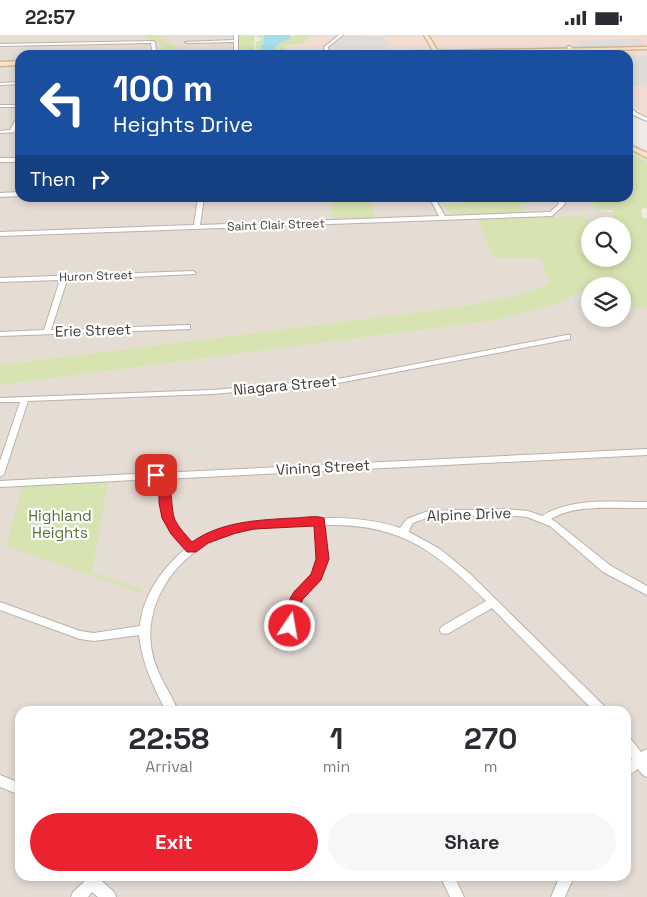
<!DOCTYPE html>
<html lang="en">
<head>
<meta charset="utf-8">
<style>
	body { margin:0; font-family:"Space Grotesk",sans-serif; background:#f7f7f7; color:#2b2b33; height:100vh; display:flex; flex-direction:column; font-size:19px; white-space:nowrap }
	* { box-sizing:border-box; margin:0 }
	p { font-size:16px; color:#7c7c81 }
	.icon { flex:none; width:28px; height:28px; fill:none; stroke:currentColor; stroke-width:2; stroke-linecap:round; stroke-linejoin:round }
	.map { position:relative; flex:1; overflow:hidden }
	.panel { position:absolute; left:15px; top:671px; width:616px; height:175px; display:flex; flex-direction:column; background:#fff; border-radius:15px; box-shadow:0 2px 8px #0003 }
	.panel>* { flex:none }
	.banner { position:absolute; left:15px; top:15px; width:618px; height:152px; border-radius:15px; box-shadow:0 2px 8px #0003; background:#1a4fa0; color:#fff; overflow:hidden }
	.fabs { position:absolute; left:581px; top:182px; display:grid; gap:10px }
	.fabs a { display:grid; place-items:center; width:50px; height:50px; border-radius:50%; background:#fff; box-shadow:0 2px 8px #0003; font-size:25px }
	.pin { position:absolute; display:grid; place-items:center; width:42px; height:42px; color:#fff; margin:-21px; border-radius:10px; box-shadow:0 2px 8px #0006 }
	.me { position:absolute; width:55px; margin:-28px; rotate:12deg; stroke-linejoin:round; filter:drop-shadow(0 0 4px #0008) }
	.turn { display:flex; align-items:center; gap:18px; height:105px; padding:0 15px; font-size:22px }
	.turn .icon { width:65px; height:65px; stroke-width:2.5 }
	.turn b { display:block; font-size:35px; line-height:42px }
	.then { display:flex; align-items:center; height:48px; padding:0 15px; background:#0003; gap:10px; font-size:19px }
	.eta { display:flex; justify-content:space-evenly; align-items:center; height:85px; text-align:center }
	.eta b { font-size:30px; font-weight:600; line-height:35px }
	.action { display:flex; gap:10px; margin-top:auto; padding:10px 15px }
	.action a { flex:1; height:58px; border-radius:30px; background:#eb2330; color:#fff; font-size:20px; font-weight:600; line-height:58px; text-align:center }
	.action a+a { background:#f7f7f7; color:#2b2b33 }
	.status { display:flex; justify-content:space-between; align-items:center; height:35px; padding:0 25px; background:#fff; direction:ltr }
	.status svg { height:14px; fill:currentColor }
	.map>svg:first-child { display:block }
	.residential { fill:#e5dcd4; fill-rule:evenodd }
	.commercial { fill:#f2ddd2 }
	.green { fill:#d7e3b1 }
	.parking { fill:#e0dcda }
	.water { fill:#a5ddeb }
	.lines { fill:none; stroke-linecap:round; stroke-linejoin:round }
	.minor-casing { stroke:#bcb1a9; stroke-width:2 }
	.secondary-casing { stroke:#d1b79a; stroke-width:3 }
	.minor { fill:#fff; fill-rule:evenodd }
	.secondary { fill:#fbe3c6; fill-rule:evenodd }
	.route { fill:#eb2330; stroke:#99171f }
	.labels { text-anchor:middle; dominant-baseline:central; stroke-width:4.5; stroke-linejoin:round; paint-order:stroke }
	.far-street-label { font-size:12px; fill:#443b35; stroke:#fff }
	.street-label { font-size:15px; fill:#443b35; stroke:#fff }
	.park-label { font-size:15px; fill:#55712d; stroke:#fff }
</style>
</head>
<body>
<div class="status"><b>22:57</b><svg viewBox="0 0 49 12"><path d="M0 12V9h3v3zM5 12V6h3v6zM10 12V3h3v9zM15 12V0h3v12zM26 1h20v11H26zM47 4h2v5h-2z"/></svg></div>
<div class="map">
<svg width="647" height="862" viewBox="0 0 647 862">
	<rect width="100%" height="100%" fill="#f1ebe6"/>
	<g class="residential">
		<path d="M0 0H233V20H20V27H0Z"/>
		<path d="M20 29V162H590L597 176 613 177 612 191H590V224L557 245 519 260 459 272 0 330V30Z"/>
		<path d="M590 252V284H622L623 274 647 272V862H0V350L497 285 553 270ZM20 676H626V841H20Z"/>
	</g>
	<g class="commercial">
		<path d="M312 0H421L432 20H286L285 10 301 9Z"/>
		<path d="M430 0H647V13L442 17Z"/>
		<path d="M647 16V84L628 65V20L583 19 587 18Z"/>
	</g>
	<g class="green">
		<path d="M143 0H156L189 20H176Z"/>
		<path d="M239 0H255L254 13 258 19 239 20Z"/>
		<path d="M257 0H264V6L260 12 267 15 277 12C282 3 293 0 302 0L300 3 303 0H312L301 9 285 10 286 19 263 20 267 16 262 18 255 12 257 6H261V3H257Z"/>
		<path d="M628 116 647 126V173L641 174 643 183H647V272L623 274 622 251H599L597 249 553 270 497 285 0 350V330L459 272 519 260 550 248 541 223H493L478 185 584 181 591 191 590 224H622V191H612L613 175 597 176 590 163 628 162Z"/>
		<path d="M529 162 531 165 529 168 520 170 526 179H452L443 169H463L460 163Z"/>
		<path d="M283 163H366L372 171 374 183H333L330 165 283 166Z"/>
		<path d="M108 447 92 537 142 554 140 557 6 511 23 450Z"/>
	</g>
	<g class="parking">
		<path d="M345 1 385 2 389 11H385L386 14 332 13 334 10H332Z"/>
		<path d="M640 4 647 11 583 13 572 6Z"/>
		<path d="M647 20V50H628V48L636 47 628 39V35L632 34 628 30V21Z"/>
	</g>
	<path class="water" d="M264 0H291L290 4 281 7 273 15H266L260 12 264 7Z"/>
	<g class="lines">
		<g class="minor-casing">
			<g id="minor">
				<path d="M234 0H238V20H234V7L187 8 185 7 234 5Z"/>
				<path d="M339 0H343L328 12 329 20H325L324 12Z"/>
				<path d="M153 6 155 7 156 15 154 16 152 15 151 8 0 11V9Z"/>
				<path d="M569 11H570L579 20H575L567 12Z"/>
				<path d="M512 18 515 20H511L510 19Z"/>
				<path d="M20 47V49L0 50V48Z"/>
				<rect x="0" y="70" width="20" height="2"/>
				<path d="M628 70 637 78 647 83V86L633 80 628 73Z"/>
				<path d="M20 79V85L15 95H20V97L0 98V96L10 95 18 80Z"/>
				<rect x="0" y="123" width="20" height="4"/>
				<path d="M20 157V161L0 162V158Z"/>
				<path d="M198 162H204L200 190 439 181 429 162H434L445 181 550 177 559 169 557 162H563L565 169 552 181 0 201V197L194 190Z"/>
				<path d="M193 236 196 238 195 239 67 245 51 295 187 290H190V294L0 301V297L44 295 60 245 0 247V243Z"/>
				<path d="M567 300H570V304L338 348 212 359 28 366 4 439 0 442V426L20 367H0V363L212 355 338 344Z"/>
				<path d="M647 414V420L163 444C173 458 167 467 173 483 176 493 185 501 192 509 223 490 257 487 293 485 329 482 365 481 400 493L407 484 428 476 504 474 528 476 542 481C572 462 613 467 647 467V473C618 474 576 468 551 484L556 487 611 531 647 551V560L603 537 550 491 527 482 504 480 429 482 413 488 410 493 409 497 440 514 469 538 595 662 605 672 607 676H594L492 573 449 598 445 599 441 598 440 595 441 592 486 566C435 515 399 488 325 490L328 524 320 545 302 563 293 579 296 603 295 606 291 607 287 606 286 603 283 579 294 557 312 540 318 524 316 490C287 491 256 491 228 500 180 515 142 565 152 617 156 639 170 656 178 676H166C153 651 142 628 139 600L94 606 80 604 0 575V567L80 596 94 598 140 591C143 560 162 534 185 514L172 498 163 483 160 468V453L154 444 0 452V446L153 438 156 437 159 438Z"/>
				<path d="M626 702 630 703 641 717 647 714V742L643 740 638 734 626 742V728L632 724 626 717Z"/>
				<path d="M0 740 20 748V760L0 752Z"/>
				<path d="M81 841H96L114 857 116 862H98L92 857 88 862H71L73 857 84 847Z"/>
				<path d="M440 841H454L464 862H450Z"/>
				<path d="M560 841H574L565 862H551Z"/>
			</g>
		</g>
		<g class="secondary-casing">
			<g id="secondary">
				<path d="M424 0H428L438 16 647 12V14L441 20H341L344 18 433 16Z"/>
				<path d="M20 26V30L0 31V27Z"/>
				<path d="M628 109 647 118V123L628 113Z"/>
			</g>
		</g>
		<use href="#minor" class="minor"/>
		<use href="#secondary" class="secondary"/>
	</g>
	<path class="route" d="M156 437C176 442 169 470 175 485 179 493 186 500 192 507 222 486 259 485 293 483 303 483 315 480 324 483L329 524 321 545 303 564 295 579 296 591 294 595 290 596 285 595 281 579 294 557 311 539 316 524 314 491 254 494 236 498 208 508 196 517H187L171 499 162 483 159 468V453L151 440Z"/>
	<g class="labels">
		<g class="far-street-label">
			<text transform="translate(276 190) rotate(-2)">Saint Clair Street</text>
			<text transform="translate(96 241) rotate(-2)">Huron Street</text>
		</g>
		<g class="street-label">
			<text transform="translate(93 295) rotate(-2)">Erie Street</text>
			<text transform="translate(285 350) rotate(-5)">Niagara Street</text>
			<text transform="translate(323 432) rotate(-3)">Vining Street</text>
			<text transform="translate(469 479) rotate(-2)">Alpine Drive</text>
		</g>
		<g class="park-label">
			<text x="60" y="480">Highland<tspan x="60" dy="17">Heights</tspan></text>
		</g>
	</g>
</svg>
<div class="fabs">
<a><svg class="icon" aria-label="search" viewBox="0 0 24 24"><circle cx="10" cy="10" r="6"/><path d="M15 15l6 6"/></svg></a>
<a><svg class="icon" aria-label="layers" viewBox="0 0 24 24"><path d="M12 4l9 5-9 5-9-5zM3 14l9 5 9-5"/></svg></a>
</div>
<div class="pin" style="left:156px;top:440px;background:#d93025"><svg class="icon" aria-label="arrive" viewBox="0 0 24 24"><path d="M6 21V4h12l-3 4 3 4H6"/></svg></div>
<svg class="me" style="left:290px;top:591px" viewBox="-20 -20 40 40"><circle r="17" fill="#eb2330" stroke="#fff" stroke-width="3"/><path d="M0-11L8 9 0 5-8 9z" fill="#fff"/></svg>
<div class="banner">
<div class="turn"><svg class="icon" aria-label="left" viewBox="0 0 24 24"><path d="M17 20v-9H6M10 6l-5 5 5 5"/></svg><div><b>100 m</b>Heights Drive</div></div>
<div class="then">Then<svg class="icon" aria-label="right" viewBox="0 0 24 24"><path d="M7 20v-9h11M14 6l5 5-5 5"/></svg></div>
</div>
<section class="panel">
<div class="eta">
<div><b>22:58</b><p>Arrival</p></div>
<div><b>1</b><p>min</p></div>
<div><b>270</b><p>m</p></div>
</div>
<div class="action"><a>Exit</a><a>Share</a></div>
</section>
</div>
</body>
</html>
